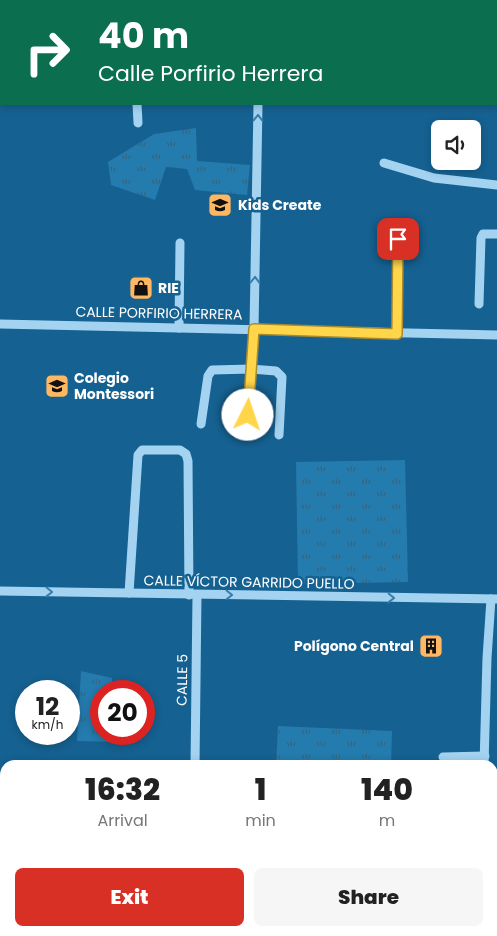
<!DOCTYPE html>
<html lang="en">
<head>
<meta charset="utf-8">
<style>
	body { margin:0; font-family:Poppins,sans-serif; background:#f6f6f6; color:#222; height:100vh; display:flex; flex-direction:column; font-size:19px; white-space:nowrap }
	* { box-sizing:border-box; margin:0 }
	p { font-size:16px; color:#767676 }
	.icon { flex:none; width:28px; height:28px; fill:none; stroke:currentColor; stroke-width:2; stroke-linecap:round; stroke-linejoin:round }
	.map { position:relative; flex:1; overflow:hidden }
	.sheet { position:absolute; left:0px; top:760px; width:498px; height:176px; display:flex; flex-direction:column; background:#fff; border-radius:15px 15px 0 0; box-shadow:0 2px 8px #0003 }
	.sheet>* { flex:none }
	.banner { position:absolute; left:0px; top:0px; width:498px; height:105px; box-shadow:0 2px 8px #0003; background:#0b6e4f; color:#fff; overflow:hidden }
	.controls { position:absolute; left:431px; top:120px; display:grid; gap:10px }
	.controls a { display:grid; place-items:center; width:50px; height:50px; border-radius:8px; background:#fff; box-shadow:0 2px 8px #0003; font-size:25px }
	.speed { position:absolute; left:15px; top:680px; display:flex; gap:10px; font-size:25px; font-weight:700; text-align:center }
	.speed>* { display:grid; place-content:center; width:65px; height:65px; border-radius:50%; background:#fff; box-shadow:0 2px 8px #0003; line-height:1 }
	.speed small { font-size:12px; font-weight:400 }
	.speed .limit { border:8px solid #d22; background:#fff; color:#111 }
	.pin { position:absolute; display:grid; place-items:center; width:42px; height:42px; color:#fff; margin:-21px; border-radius:10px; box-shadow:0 2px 8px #0006 }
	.me { position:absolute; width:55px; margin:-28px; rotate:4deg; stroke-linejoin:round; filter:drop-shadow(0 0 4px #0008) }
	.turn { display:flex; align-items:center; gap:18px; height:105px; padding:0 15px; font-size:22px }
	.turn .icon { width:65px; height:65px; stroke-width:2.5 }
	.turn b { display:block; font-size:35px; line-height:42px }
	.eta { display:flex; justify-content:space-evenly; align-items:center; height:85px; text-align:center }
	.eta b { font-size:30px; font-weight:800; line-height:35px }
	.action { display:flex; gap:10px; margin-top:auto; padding:10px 15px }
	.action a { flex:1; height:58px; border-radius:8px; background:#d93025; color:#fff; font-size:20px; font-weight:800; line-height:58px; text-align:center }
	.action a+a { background:#f6f6f6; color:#222 }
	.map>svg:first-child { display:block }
	.grass { fill:url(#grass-tufts) }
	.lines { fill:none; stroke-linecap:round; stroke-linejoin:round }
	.minor { stroke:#a3d3f1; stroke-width:9 }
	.oneway { stroke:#387ea9 }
	.route-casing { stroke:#a68a30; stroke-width:12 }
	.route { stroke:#ffd54a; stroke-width:9 }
	.labels { text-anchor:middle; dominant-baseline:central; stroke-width:5; stroke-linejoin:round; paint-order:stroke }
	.poi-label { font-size:14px; font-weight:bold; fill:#fff; stroke:#156191; text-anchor:start }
	.street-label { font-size:14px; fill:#fff; stroke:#156191 }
</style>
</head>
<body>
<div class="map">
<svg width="497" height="936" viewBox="0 0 497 936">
	<defs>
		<pattern id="grass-tufts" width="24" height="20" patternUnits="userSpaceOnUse" patternTransform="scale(1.25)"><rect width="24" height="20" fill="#247bae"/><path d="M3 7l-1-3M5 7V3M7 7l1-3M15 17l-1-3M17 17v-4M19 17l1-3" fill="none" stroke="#38647d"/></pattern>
	</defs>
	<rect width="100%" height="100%" fill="#156191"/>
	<g class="grass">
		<path d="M196 128 197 161 250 165 247 195 195 190 187 169 166 167 155 200 111 185 108 162 154 134Z"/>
		<path d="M405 460 408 582 298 584 296 462Z"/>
		<path d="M81 671 112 678V691H101V734H113L114 742 77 741Z"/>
		<path d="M278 726 392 731 391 765H276Z"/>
	</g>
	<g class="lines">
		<g class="minor">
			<path d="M261 1V0"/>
			<path d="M0 59H1"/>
			<path d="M496 61H497"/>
			<path d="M137 104 138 123"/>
			<path d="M384 163 434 178 497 185"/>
			<path d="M479 304 481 238 483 234H497"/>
			<path d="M0 324 497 335"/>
			<path d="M179 328 180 243"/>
			<path d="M397 334 398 239"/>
			<path d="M201 424 208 376 212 370 252 369 276 371 282 377 279 435"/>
			<path d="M247 430 254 329 258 104"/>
			<path d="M0 591 497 599"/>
			<path d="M129 593 138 455 142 450H180L186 454 188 461 189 595"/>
			<path d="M443 757 485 756"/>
			<path d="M195 765 197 595"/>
			<path d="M484 765 487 658 491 599"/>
			<path d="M0 864H5"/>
			<path d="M492 868H497"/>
			<path d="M220 931V936"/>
			<path d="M421 931V936"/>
			<path d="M104 934V931"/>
			<path d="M483 936V931"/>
		</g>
	</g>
	<defs><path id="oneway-chevron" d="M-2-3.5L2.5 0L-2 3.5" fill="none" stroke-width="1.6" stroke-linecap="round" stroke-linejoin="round" transform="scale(1.25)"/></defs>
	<g class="oneway">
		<use href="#oneway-chevron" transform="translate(258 118) rotate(-89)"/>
		<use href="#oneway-chevron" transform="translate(255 280) rotate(-89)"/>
		<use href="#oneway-chevron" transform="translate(49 592) rotate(1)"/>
		<use href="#oneway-chevron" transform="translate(229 595) rotate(1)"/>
		<use href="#oneway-chevron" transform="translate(391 598) rotate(1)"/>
	</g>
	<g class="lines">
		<g class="route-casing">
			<path id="route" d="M248 415 254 329 397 334 398 239"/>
		</g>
		<use href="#route" class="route"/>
	</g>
	<defs>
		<g id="school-square" transform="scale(1.25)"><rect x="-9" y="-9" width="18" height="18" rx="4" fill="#ffb762" stroke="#156191"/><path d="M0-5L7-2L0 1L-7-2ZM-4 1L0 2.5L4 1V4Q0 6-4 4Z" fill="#111"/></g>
		<g id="shop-square" transform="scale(1.25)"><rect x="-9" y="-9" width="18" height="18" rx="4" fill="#ffb762" stroke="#156191"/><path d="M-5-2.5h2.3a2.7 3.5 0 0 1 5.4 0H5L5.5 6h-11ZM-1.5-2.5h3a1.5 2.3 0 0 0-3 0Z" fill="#111"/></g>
		<g id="building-square" transform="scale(1.25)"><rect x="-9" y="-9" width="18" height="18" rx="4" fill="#ffb762" stroke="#156191"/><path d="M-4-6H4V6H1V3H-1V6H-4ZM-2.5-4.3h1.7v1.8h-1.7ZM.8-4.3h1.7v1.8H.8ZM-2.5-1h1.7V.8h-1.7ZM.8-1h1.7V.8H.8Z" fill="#111"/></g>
	</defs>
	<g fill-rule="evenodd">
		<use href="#school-square" x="220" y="205"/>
		<use href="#shop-square" x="141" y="288"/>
		<use href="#school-square" x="57" y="386"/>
		<use href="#building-square" x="431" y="646"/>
	</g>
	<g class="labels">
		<g class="poi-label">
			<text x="238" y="205">Kids Create</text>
			<text x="158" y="288">RIE</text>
			<text x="74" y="378">Colegio<tspan x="74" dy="16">Montessori</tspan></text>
			<text x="414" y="646" text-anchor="end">Polígono Central</text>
		</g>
		<g class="street-label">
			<text transform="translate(159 313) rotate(1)">CALLE PORFIRIO HERRERA</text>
			<text transform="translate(249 582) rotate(1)">CALLE VÍCTOR GARRIDO PUELLO</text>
			<text transform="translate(182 680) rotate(-89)">CALLE 5</text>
		</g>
	</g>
</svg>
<div class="controls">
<a><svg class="icon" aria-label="sound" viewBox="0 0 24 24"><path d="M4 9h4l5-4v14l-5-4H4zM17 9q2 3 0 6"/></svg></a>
</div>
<div class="speed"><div>12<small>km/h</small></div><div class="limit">20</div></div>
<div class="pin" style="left:398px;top:239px;background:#d93025"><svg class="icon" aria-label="arrive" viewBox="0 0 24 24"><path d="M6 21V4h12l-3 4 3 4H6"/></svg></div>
<svg class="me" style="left:248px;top:415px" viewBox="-20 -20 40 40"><circle r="19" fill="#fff"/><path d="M0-13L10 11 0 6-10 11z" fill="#ffd54a"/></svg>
<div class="banner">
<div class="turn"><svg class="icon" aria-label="right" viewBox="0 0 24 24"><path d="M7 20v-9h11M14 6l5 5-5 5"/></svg><div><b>40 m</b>Calle Porfirio Herrera</div></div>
</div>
<section class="sheet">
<div class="eta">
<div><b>16:32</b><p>Arrival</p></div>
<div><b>1</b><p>min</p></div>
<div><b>140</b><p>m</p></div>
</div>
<div class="action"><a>Exit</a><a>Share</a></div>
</section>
</div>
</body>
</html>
